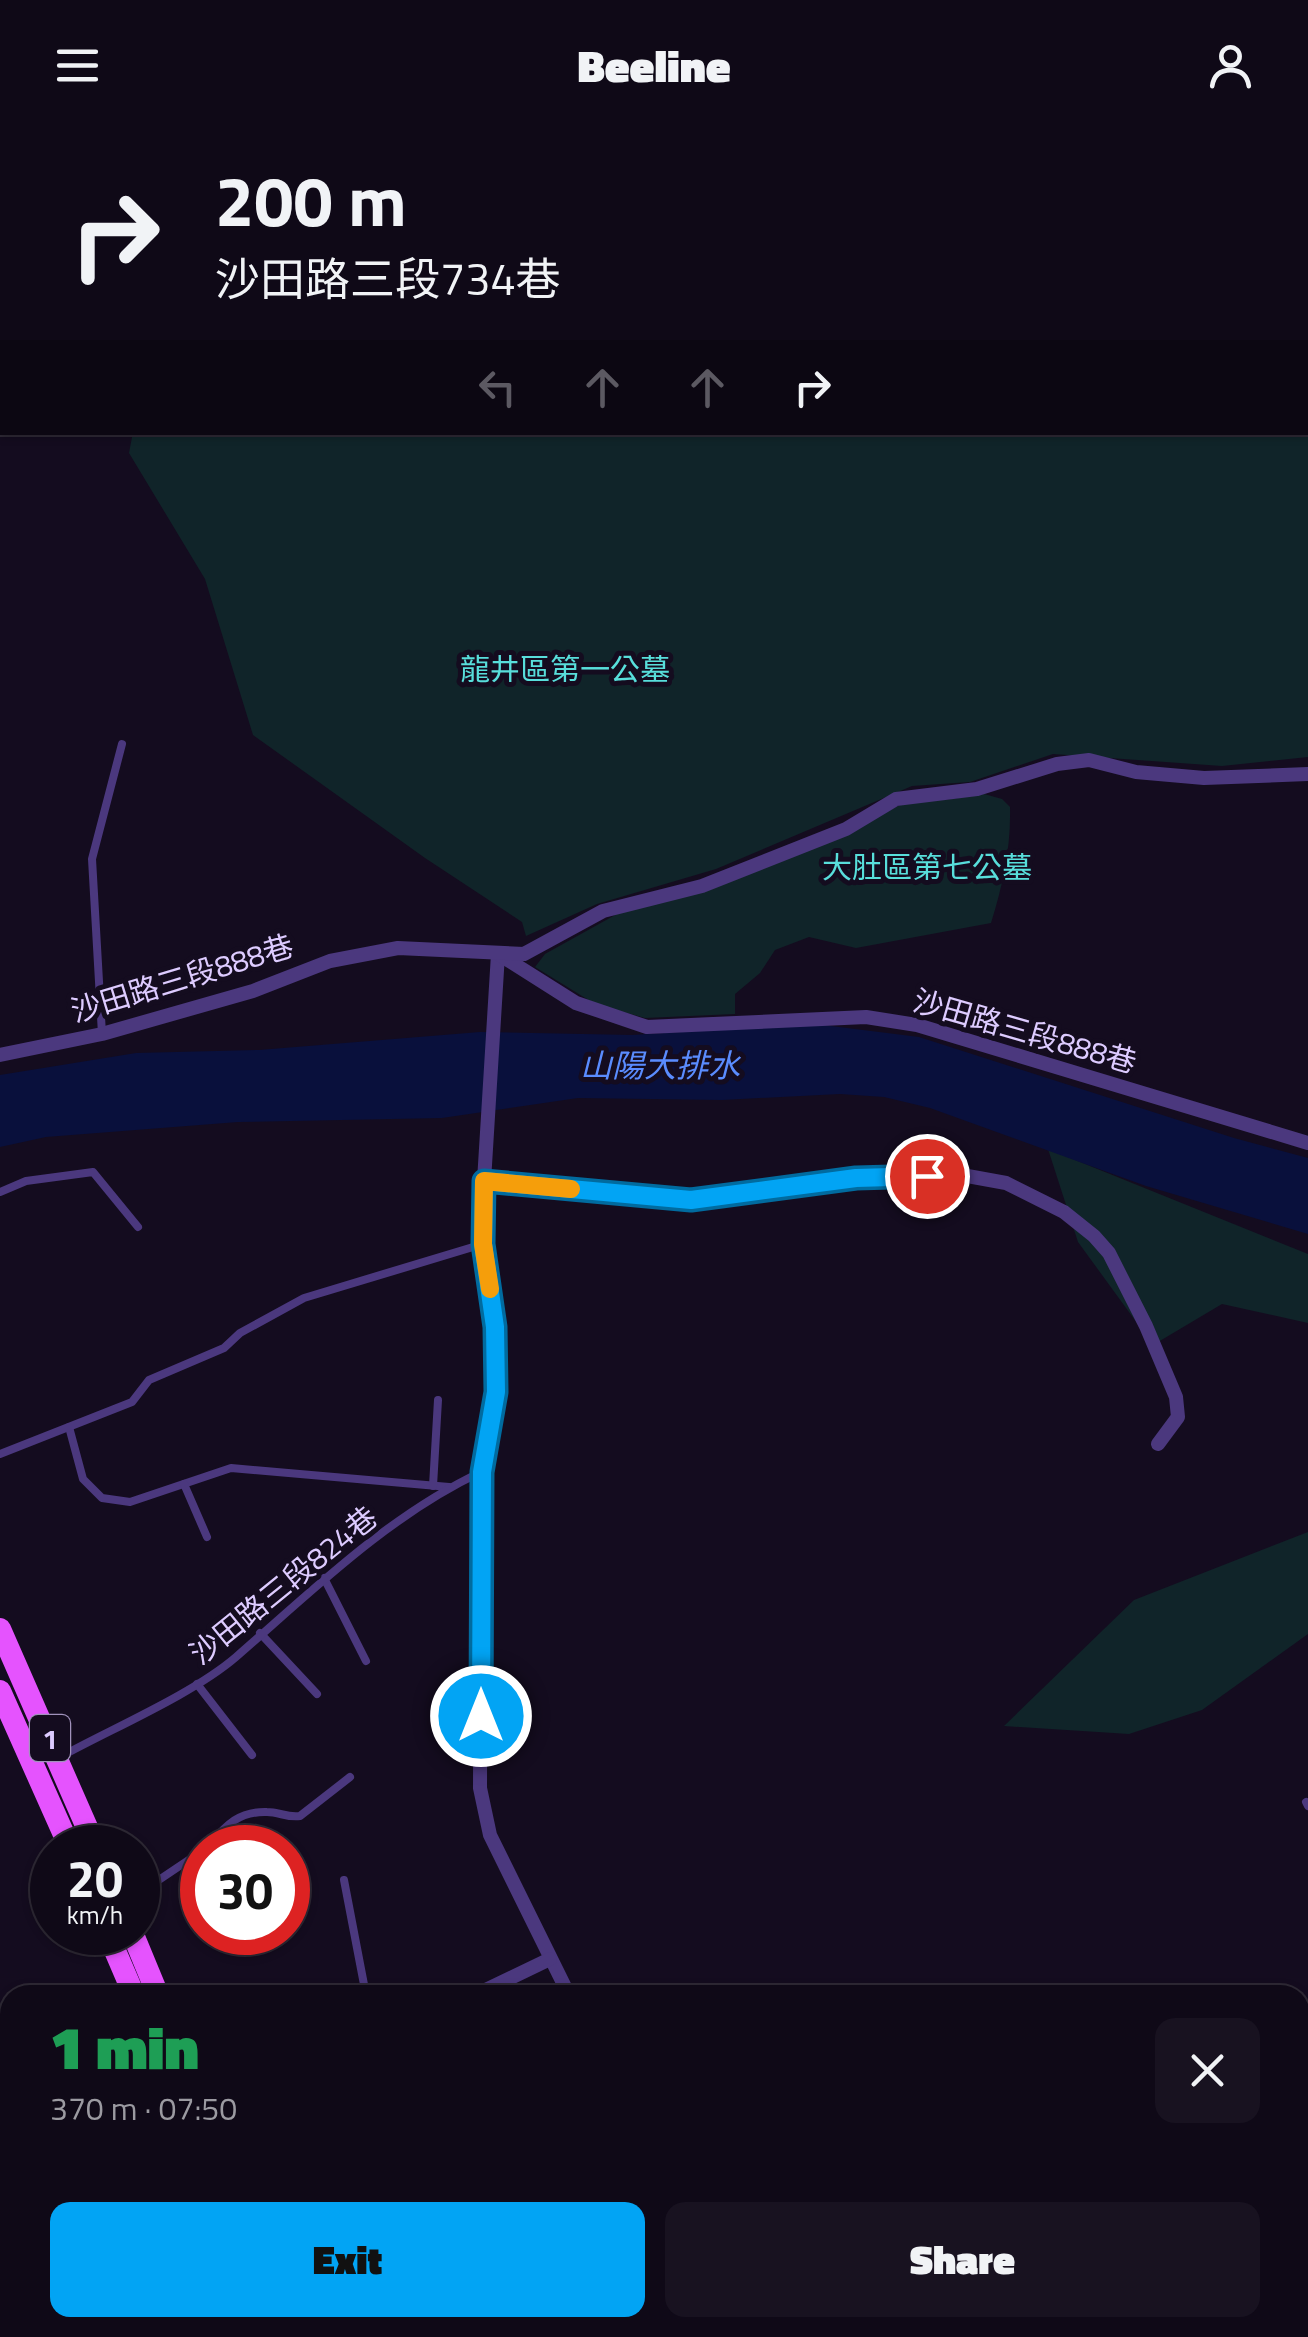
<!DOCTYPE html>
<html lang="en">
<head>
<meta charset="utf-8">
<style>
	body { margin:0; font-family:"Titillium Web","Noto Sans TC",sans-serif; background:#181220; color:#f1f3f6; height:100vh; display:flex; flex-direction:column; font-size:38px; white-space:nowrap }
	* { box-sizing:border-box; margin:0 }
	p { font-size:32px; color:#9b9aa1 }
	.icon { flex:none; width:55px; height:55px; fill:none; stroke:currentColor; stroke-width:2; stroke-linecap:round; stroke-linejoin:round }
	.map { position:relative; flex:1; overflow:hidden }
	.drawer { position:absolute; left:0px; top:1855px; width:1310px; height:352px; display:flex; flex-direction:column; background:#0f0917; border-radius:30px 30px 0 0; box-shadow:0 2px 8px #0004,0 0 0 2px #2f2a36 }
	.drawer>* { flex:none }
	.hud { position:absolute; left:0px; top:0px; width:1310px; height:305px; box-shadow:0 2px 8px #0004,0 0 0 2px #2f2a36; background:#0f0917; color:#f1f3f6; overflow:hidden }
	.speed { position:absolute; left:30px; top:1695px; display:flex; gap:20px; font-size:50px; font-weight:700; text-align:center }
	.speed>* { display:grid; place-content:center; width:130px; height:130px; border-radius:50%; background:#0f0917; box-shadow:0 2px 8px #0004,0 0 0 2px #2f2a36; line-height:1 }
	.speed small { font-size:25px; font-weight:400 }
	.speed .limit { border:15px solid #d22; background:#fff; color:#111 }
	.pin { position:absolute; display:grid; place-items:center; width:85px; height:85px; color:#fff; margin:-42px; border:5px solid #fff; border-radius:50%; box-shadow:0 2px 10px #0007 }
	.me { position:absolute; width:110px; margin:-55px; rotate:0deg; stroke-linejoin:round; filter:drop-shadow(0 0 8px #0008) }
	.turn { display:flex; align-items:center; gap:35px; height:210px; padding:0 50px; font-size:45px }
	.turn .icon { width:130px; height:130px; stroke-width:2.5 }
	.turn b { display:block; font-size:70px; line-height:85px }
	.lanes { display:flex; align-items:center; height:95px; padding:0 50px; background:#0003; justify-content:center; gap:50px; direction:ltr }
	.lanes .off { opacity:.35 }
	.round { display:grid; place-items:center; flex:none; width:105px; height:105px; border-radius:20px; background:#181220 }
	.summary { display:flex; align-items:center; justify-content:space-between; height:170px; padding:0 50px }
	h1 { font-size:60px; font-weight:800; line-height:75px; color:#1e9e55 }
	.button { display:flex; gap:20px; margin-top:auto; padding:20px 50px }
	.button a { flex:1; height:115px; border-radius:20px; background:#02a4f4; color:#111; font-size:40px; font-weight:800; line-height:115px; text-align:center }
	.button a+a { background:#181220; color:#f1f3f6 }
	header { display:flex; justify-content:space-between; align-items:center; height:130px; padding:0 50px; background:#0f0917; font-size:45px; font-weight:800 }
	.map>svg:first-child { display:block }
	.green { fill:#102429 }
	.water { fill:#09103c }
	.lines { fill:none; stroke-linecap:round; stroke-linejoin:round }
	.lane { stroke:#4b387e; stroke-width:8 }
	.street { stroke:#4b387e; stroke-width:14 }
	.primary { stroke:#e553fe; stroke-width:22 }
	.route-casing { stroke:#016b9f; stroke-width:25 }
	.route { stroke:#02a4f4; stroke-width:18 }
	.slow { stroke:#f59e0b; stroke-width:18 }
	.labels { text-anchor:middle; dominant-baseline:central; stroke-width:10; stroke-linejoin:round; paint-order:stroke }
	.shield { fill:#140c1f; stroke:#a192bc; stroke-width:2.5 }
	.shield-label { font-size:28px; font-weight:bold; fill:#ddcbff }
	.park-label { font-size:30px; fill:#58dedb; stroke:#140c1f }
	.street-label { font-size:30px; fill:#ddcbff; stroke:#140c1f }
	.water-label { font-size:32px; font-style:italic; fill:#5a8cfe; stroke:#140c1f }
</style>
</head>
<body>
<header><svg class="icon" aria-label="menu" viewBox="0 0 24 24"><path d="M4 6h16M4 12h16M4 18h16"/></svg>Beeline<svg class="icon" aria-label="person" viewBox="0 0 24 24"><circle cx="12" cy="8" r="4"/><path d="M4 21q1-7 8-7t8 7"/></svg></header>
<div class="map">
<svg width="1308" height="2207" viewBox="0 0 1308 2207">
	<rect width="100%" height="100%" fill="#140c1f"/>
	<g class="green">
		<path d="M0 0H1308V627L1222 636 1053 624 970 652 912 656 716 739 597 774 526 806 522 792 425 728 253 605 205 449 129 323 133 302H1308V2H2V31Z"/>
		<path d="M984 664 1002 669 1010 677C1011 718 1003 754 991 793L856 818 809 807 775 820 760 843 735 864V884L645 888 595 874 535 837 545 824 617 784 822 714 914 668 945 670Z"/>
		<path d="M1048 1019 1308 1124V1193L1222 1174 1153 1215 1078 1112Z"/>
		<path d="M1308 1402V1504L1202 1580 1129 1604 1004 1596 1134 1470Z"/>
		<path d="M767 2198H954L960 2207H772Z"/>
	</g>
	<path class="water" d="M815 894 919 907 1234 1008 1308 1028V1104L1146 1056 930 978 884 967 840 964 722 970 578 968 442 988 238 992 46 1007 0 1017V945L136 923 259 920 480 902 632 905Z"/>
	<g class="lines">
		<g class="lane">
			<path d="M102 904 92 729 122 614"/>
			<path d="M0 1062 26 1051 93 1042 138 1097"/>
			<path d="M69 1297 83 1349 102 1368 130 1372 231 1338 449 1357"/>
			<path d="M0 1324 132 1272 149 1250 224 1218 240 1203 304 1168 483 1114"/>
			<path d="M184 1354 207 1407"/>
			<path d="M433 1356 438 1270"/>
			<path d="M324 1448 366 1531"/>
			<path d="M260 1503 317 1564"/>
			<path d="M197 1554 252 1625"/>
			<path d="M62 1626C113 1598 193 1564 236 1527 313 1460 388 1386 481 1342"/>
			<path d="M1306 1672 1308 1676"/>
			<path d="M206 1718C225 1697 237 1681 267 1682 279 1682 288 1688 300 1686L350 1647"/>
			<path d="M344 1750 366 1865"/>
			<path d="M138 1764 202 1721"/>
			<path d="M0 1922 10 1923"/>
		</g>
		<g class="street">
			<path d="M498 824 484 1051 483 1114 495 1197 496 1262 481 1342 480 1658 490 1705 569 1865"/>
			<path d="M500 825 576 873 647 897 866 887 917 895 1308 1013"/>
			<path d="M0 925 102 904 253 861 330 831 398 818 524 824 603 781 702 756 846 699 896 669 977 659 1057 634 1089 630 1136 642 1204 648 1308 644"/>
			<path d="M484 1051 691 1070 856 1048 962 1045 1006 1053 1064 1082 1094 1106 1109 1123 1146 1196 1176 1267 1178 1287 1158 1314"/>
			<path d="M475 1865 550 1829"/>
			<path d="M748 2198 753 2207"/>
			<path d="M460 2207 469 2198"/>
		</g>
		<g class="primary">
			<path d="M0 1499 96 1718"/>
			<path d="M0 1561 70 1718"/>
			<path d="M107 1802 134 1865"/>
			<path d="M132 1802 158 1865"/>
			<path d="M291 2198 297 2207"/>
			<path d="M319 2198 325 2207"/>
		</g>
	</g>
	<g class="lines">
		<g class="route-casing">
			<path id="route" d="M481 1586 482 1342 496 1262 495 1197 483 1114 484 1051 691 1070 856 1048 927 1046"/>
		</g>
		<use href="#route" class="route"/>
		<path class="slow" d="M490 1159 483 1114 484 1051 571 1059"/>
	</g>
	<g class="labels">
		<rect class="shield" x="30" y="1585" width="40" height="46" rx="8"/>
		<g class="shield-label">
			<text x="50" y="1608">1</text>
		</g>
		<g class="park-label">
			<text x="565" y="539">龍井區第一公墓</text>
			<text x="927" y="737">大肚區第七公墓</text>
		</g>
		<g class="street-label">
			<text transform="translate(182 848) rotate(-17)">沙田路三段888巷</text>
			<text transform="translate(1025 901) rotate(16)">沙田路三段888巷</text>
			<text transform="translate(283 1455) rotate(-39)">沙田路三段824巷</text>
		</g>
		<g class="water-label">
			<text x="660" y="935">山陽大排水</text>
		</g>
	</g>
</svg>
<div class="speed"><div>20<small>km/h</small></div><div class="limit">30</div></div>
<div class="pin" style="left:927px;top:1046px;background:#d93025"><svg class="icon" aria-label="arrive" viewBox="0 0 24 24"><path d="M6 21V4h12l-3 4 3 4H6"/></svg></div>
<svg class="me" style="left:481px;top:1586px" viewBox="-20 -20 40 40"><circle r="17" fill="#02a4f4" stroke="#fff" stroke-width="3"/><path d="M0-11L8 9 0 5-8 9z" fill="#fff"/></svg>
<div class="hud">
<div class="turn"><svg class="icon" aria-label="right" viewBox="0 0 24 24"><path d="M7 20v-9h11M14 6l5 5-5 5"/></svg><div><b>200 m</b>沙田路三段734巷</div></div>
<div class="lanes"><svg class="icon off" aria-label="left" viewBox="0 0 24 24"><path d="M17 20v-9H6M10 6l-5 5 5 5"/></svg><svg class="icon off" aria-label="ahead" viewBox="0 0 24 24"><path d="M12 20V5M6 11l6-6 6 6"/></svg><svg class="icon off" aria-label="ahead" viewBox="0 0 24 24"><path d="M12 20V5M6 11l6-6 6 6"/></svg><svg class="icon" aria-label="right" viewBox="0 0 24 24"><path d="M7 20v-9h11M14 6l5 5-5 5"/></svg></div>
</div>
<section class="drawer">
<div class="summary"><div><h1>1 min</h1><p>370 m · 07:50</p></div><a class="round"><svg class="icon" aria-label="close" viewBox="0 0 24 24"><path d="M6 6l12 12M18 6L6 18"/></svg></a></div>
<div class="button"><a>Exit</a><a>Share</a></div>
</section>
</div>
</body>
</html>
